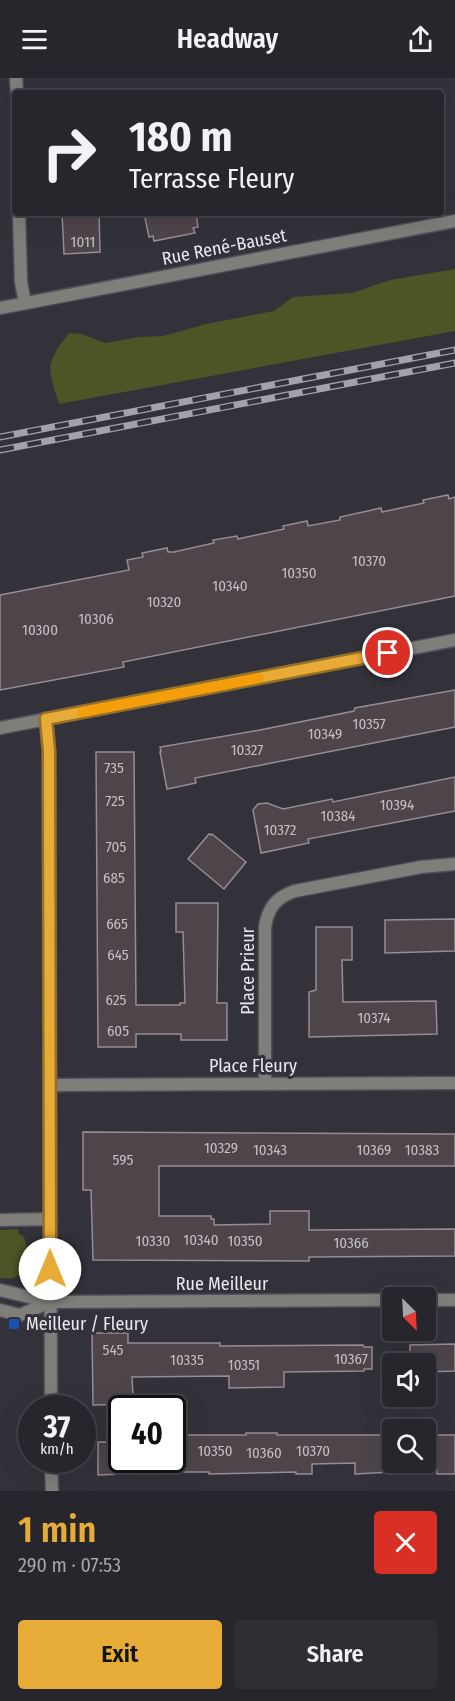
<!DOCTYPE html>
<html lang="en">
<head>
<meta charset="utf-8">
<style>
	body { margin:0; font-family:"Fira Sans Condensed",sans-serif; background:#2e2e34; color:#f1f3f6; height:100vh; display:flex; flex-direction:column; font-size:22px; white-space:nowrap }
	* { box-sizing:border-box; margin:0 }
	p { font-size:20px; color:#a4a5a9 }
	.icon { flex:none; width:33px; height:33px; fill:none; stroke:currentColor; stroke-width:2; stroke-linecap:round; stroke-linejoin:round }
	.map { position:relative; height:1413px; overflow:hidden }
	.details { display:flex; flex-direction:column; background:#26262c; flex:1 }
	.details>* { flex:none }
	.banner { position:absolute; left:12px; top:12px; width:432px; height:126px; border-radius:6px; box-shadow:0 6px 24px #0002,0 0 0 2px #424348; background:#26262c; color:#f1f3f6; overflow:hidden }
	.needle { width:39px; rotate:156deg }
	.buttons { position:absolute; left:382px; top:1209px; display:grid; gap:12px }
	.buttons a { display:grid; place-items:center; width:54px; height:54px; border-radius:6px; background:#26262c; box-shadow:0 6px 24px #0002,0 0 0 2px #424348; font-size:30px }
	.speed { position:absolute; left:18px; top:1317px; display:flex; gap:12px; font-size:30px; font-weight:700; text-align:center }
	.speed>* { display:grid; place-content:center; width:78px; height:78px; border-radius:50%; background:#26262c; box-shadow:0 6px 24px #0002,0 0 0 2px #424348; line-height:1 }
	.speed small { font-size:15px; font-weight:400 }
	.speed .limit { border:3px solid #111; border-radius:9px; background:#fff; color:#111 }
	.pin { position:absolute; display:grid; place-items:center; width:51px; height:51px; color:#fff; margin:-26px; border:3px solid #fff; border-radius:50%; box-shadow:0 2px 6px #0007 }
	.me { position:absolute; width:66px; margin:-33px; rotate:0deg; stroke-linejoin:round; filter:drop-shadow(0 0 4px #0008) }
	.turn { display:flex; align-items:center; gap:21px; height:126px; padding:0 18px; font-size:27px }
	.turn .icon { width:78px; height:78px; stroke-width:2.5 }
	.turn b { display:block; font-size:42px; line-height:51px }
	.round { display:grid; place-items:center; flex:none; width:63px; height:63px; border-radius:6px; background:#2e2e34 }
	.headline { display:flex; align-items:center; justify-content:space-between; height:102px; padding:0 18px }
	h1 { font-size:36px; font-weight:600; line-height:45px; color:#e7ac37 }
	.button { display:flex; gap:12px; margin-top:auto; padding:12px 18px }
	.button a { flex:1; height:69px; border-radius:6px; background:#e7ac37; color:#111; font-size:24px; font-weight:600; line-height:69px; text-align:center }
	.button a+a { background:#2e2e34; color:#f1f3f6 }
	header { display:flex; justify-content:space-between; align-items:center; height:78px; padding:0 18px; background:#26262c; font-size:27px; font-weight:600 }
	.map>svg:first-child { display:block }
	.green { fill:#4b5525 }
	.building { fill:#4e454b; stroke:#968c93; stroke-width:1.5 }
	.lines { fill:none; stroke-linecap:round; stroke-linejoin:round }
	.minor-casing { stroke:#504f57; stroke-width:15 }
	.tertiary-casing { stroke:#504f57; stroke-width:15 }
	.minor { stroke:#7f7e7a; stroke-width:12 }
	.tertiary { stroke:#7f7e7a; stroke-width:12 }
	.rail-casing { stroke:#a3a2a9; stroke-width:7 }
	.rail { stroke:#33323a; stroke-width:4.5; stroke-dasharray:14; stroke-linecap:butt }
	.route-casing { stroke:#967024; stroke-width:15 }
	.route { stroke:#e7ac37; stroke-width:10 }
	.slow { stroke:#f59e0b; stroke-width:10 }
	.transit-dot { fill:#1a4fb4; stroke:#33323a; stroke-width:2 }
	.labels { text-anchor:middle; dominant-baseline:central; stroke-width:6; stroke-linejoin:round; paint-order:stroke }
	.number-label { font-size:15px; fill:#c2bfc5 }
	.street-label { font-size:18px; fill:#e9e8ee; stroke:#33323a }
	.poi-label { font-size:18px; fill:#e9e8ee; stroke:#33323a; text-anchor:start }
</style>
</head>
<body>
<header><svg class="icon" aria-label="menu" viewBox="0 0 24 24"><path d="M4 6h16M4 12h16M4 18h16"/></svg>Headway<svg class="icon" aria-label="share" viewBox="0 0 24 24"><path d="M12 15V3M7 8l5-5 5 5M5 13v7h14v-7"/></svg></header>
<div class="map">
<svg width="455" height="1413" viewBox="0 0 455 1413">
	<rect width="100%" height="100%" fill="#33323a"/>
	<g class="green">
		<path d="M455 191V253L59 326C48 290 44 287 69 255L82 256 105 265 139 259 163 258 206 246 274 233 293 219 352 215 390 202Z"/>
		<path d="M18 1151 19 1156 23 1158C27 1164 27 1170 26 1177 26 1193 19 1203 2 1200H0V1152Z"/>
	</g>
	<g class="building">
		<path d="M62 135H99L100 174 64 176Z"/>
		<path d="M144 135H196L198 149 193 150 195 155 154 163 153 158 149 159Z"/>
		<path d="M448 417 449 421 455 419V518L123 584 124 589 0 612V517L129 492 127 482 143 479 142 475 167 470 168 474H174L214 465 213 462 237 458 238 461 284 451 283 448 307 443 308 448 340 442V439L381 430 382 434 424 425 423 422Z"/>
		<path d="M455 612V649L195 700 196 705 167 711 160 674H161L160 669 260 652 354 633 355 630Z"/>
		<path d="M96 674H134L136 927H180V925H185L183 854H176V825H218L217 925H227V962H181V956H136V969H98Z"/>
		<path d="M455 699V733L308 761 309 765 261 775 253 732 258 726 267 725 283 731 332 721 333 724Z"/>
		<path d="M209 756 211 757 212 756 246 784 224 811 188 781Z"/>
		<path d="M455 841V873L385 875V842Z"/>
		<path d="M316 849H352V882H342L343 924 436 923 437 956 309 959V914L316 912Z"/>
		<path d="M83 1054 455 1056V1088H159V1138H211V1141H214V1147L270 1146V1133H309V1152L455 1151V1178L309 1179V1183L93 1182 91 1112H83Z"/>
		<path d="M92 1255H128V1265H220V1268L363 1267 364 1269H372V1291H364V1293L284 1294V1309L229 1310V1298L132 1299 133 1317H129V1326L93 1327Z"/>
		<path d="M455 1266V1293L426 1294V1286H410V1267Z"/>
		<path d="M246 1355H277V1357H393V1394L355 1396V1385L312 1386V1396H296V1394L209 1396V1394H172V1357H246Z"/>
		<rect x="437" y="1357" width="18" height="39"/>
		<path d="M98 1364H122V1396L98 1397Z"/>
	</g>
	<g class="lines">
		<g class="minor-casing">
			<g id="minor">
				<path d="M16 0 17 15"/>
				<path d="M19 135 21 204 25 225"/>
				<path d="M0 230 455 143"/>
				<path d="M0 650 455 562"/>
				<path d="M265 1006V850C267 831 276 819 295 813L421 789 455 786"/>
				<path d="M51 1007 455 1005"/>
				<path d="M0 1142 51 1141"/>
				<path d="M0 1212 50 1224 393 1222"/>
				<path d="M426 1222H455"/>
				<path d="M0 1232 20 1237 50 1224"/>
			</g>
		</g>
		<g class="tertiary-casing">
			<g id="tertiary">
				<path d="M46 641 49 673 51 1330"/>
				<path d="M51 1382 52 1413"/>
			</g>
		</g>
		<use href="#minor" class="minor"/>
		<use href="#tertiary" class="tertiary"/>
		<g class="rail-casing">
			<g id="rail">
				<path d="M0 359 455 272"/>
				<path d="M0 372 455 285"/>
			</g>
		</g>
		<use href="#rail" class="rail"/>
	</g>
	<g class="lines">
		<g class="route-casing">
			<path id="route" d="M50 1191 49 673 46 641 388 575"/>
		</g>
		<use href="#route" class="route"/>
		<path class="slow" d="M82 634 259 600"/>
	</g>
	<rect class="transit-dot" x="8" y="1240" width="12" height="12" rx="3"/>
	<g class="labels">
		<g class="number-label">
			<text x="83" y="164">1011</text>
			<text x="369" y="483">10370</text>
			<text x="299" y="495">10350</text>
			<text x="230" y="508">10340</text>
			<text x="164" y="524">10320</text>
			<text x="96" y="541">10306</text>
			<text x="40" y="552">10300</text>
			<text x="369" y="646">10357</text>
			<text x="325" y="656">10349</text>
			<text x="247" y="672">10327</text>
			<text x="114" y="690">735</text>
			<text x="115" y="723">725</text>
			<text x="397" y="727">10394</text>
			<text x="338" y="738">10384</text>
			<text x="280" y="752">10372</text>
			<text x="116" y="769">705</text>
			<text x="114" y="800">685</text>
			<text x="117" y="846">665</text>
			<text x="118" y="877">645</text>
			<text x="116" y="922">625</text>
			<text x="374" y="940">10374</text>
			<text x="118" y="953">605</text>
			<text x="221" y="1070">10329</text>
			<text x="270" y="1072">10343</text>
			<text x="374" y="1072">10369</text>
			<text x="422" y="1072">10383</text>
			<text x="123" y="1082">595</text>
			<text x="201" y="1162">10340</text>
			<text x="153" y="1163">10330</text>
			<text x="245" y="1163">10350</text>
			<text x="351" y="1165">10366</text>
			<text x="113" y="1272">545</text>
			<text x="351" y="1281">10367</text>
			<text x="187" y="1282">10335</text>
			<text x="244" y="1287">10351</text>
			<text x="215" y="1373">10350</text>
			<text x="313" y="1373">10370</text>
			<text x="264" y="1375">10360</text>
		</g>
		<g class="street-label">
			<text transform="translate(224 169) rotate(-11)">Rue René-Bauset</text>
			<text transform="translate(248 893) rotate(-90)">Place Prieur</text>
			<text x="253" y="988">Place Fleury</text>
			<text x="222" y="1206">Rue Meilleur</text>
		</g>
		<g class="poi-label">
			<text x="26" y="1246">Meilleur / Fleury</text>
		</g>
	</g>
</svg>
<div class="buttons">
<a><svg class="needle" viewBox="-14 -14 28 28"><path d="M0-13l5 13h-10z" fill="#e53935"/><path d="M0 13l5-13h-10z" fill="#a4a5a9"/></svg></a>
<a><svg class="icon" aria-label="sound" viewBox="0 0 24 24"><path d="M4 9h4l5-4v14l-5-4H4zM17 9q2 3 0 6"/></svg></a>
<a><svg class="icon" aria-label="search" viewBox="0 0 24 24"><circle cx="10" cy="10" r="6"/><path d="M15 15l6 6"/></svg></a>
</div>
<div class="speed"><div>37<small>km/h</small></div><div class="limit">40</div></div>
<div class="pin" style="left:388px;top:575px;background:#d93025"><svg class="icon" aria-label="arrive" viewBox="0 0 24 24"><path d="M6 21V4h12l-3 4 3 4H6"/></svg></div>
<svg class="me" style="left:50px;top:1191px" viewBox="-20 -20 40 40"><circle r="19" fill="#fff"/><path d="M0-13L10 11 0 6-10 11z" fill="#e7ac37"/></svg>
<div class="banner">
<div class="turn"><svg class="icon" aria-label="right" viewBox="0 0 24 24"><path d="M7 20v-9h11M14 6l5 5-5 5"/></svg><div><b>180 m</b>Terrasse Fleury</div></div>
</div>
</div>
<section class="details">
<div class="headline"><div><h1>1 min</h1><p>290 m · 07:53</p></div><a class="round" style="background:#d93025;color:#fff"><svg class="icon" aria-label="close" viewBox="0 0 24 24"><path d="M6 6l12 12M18 6L6 18"/></svg></a></div>
<div class="button"><a>Exit</a><a>Share</a></div>
</section>
</body>
</html>
